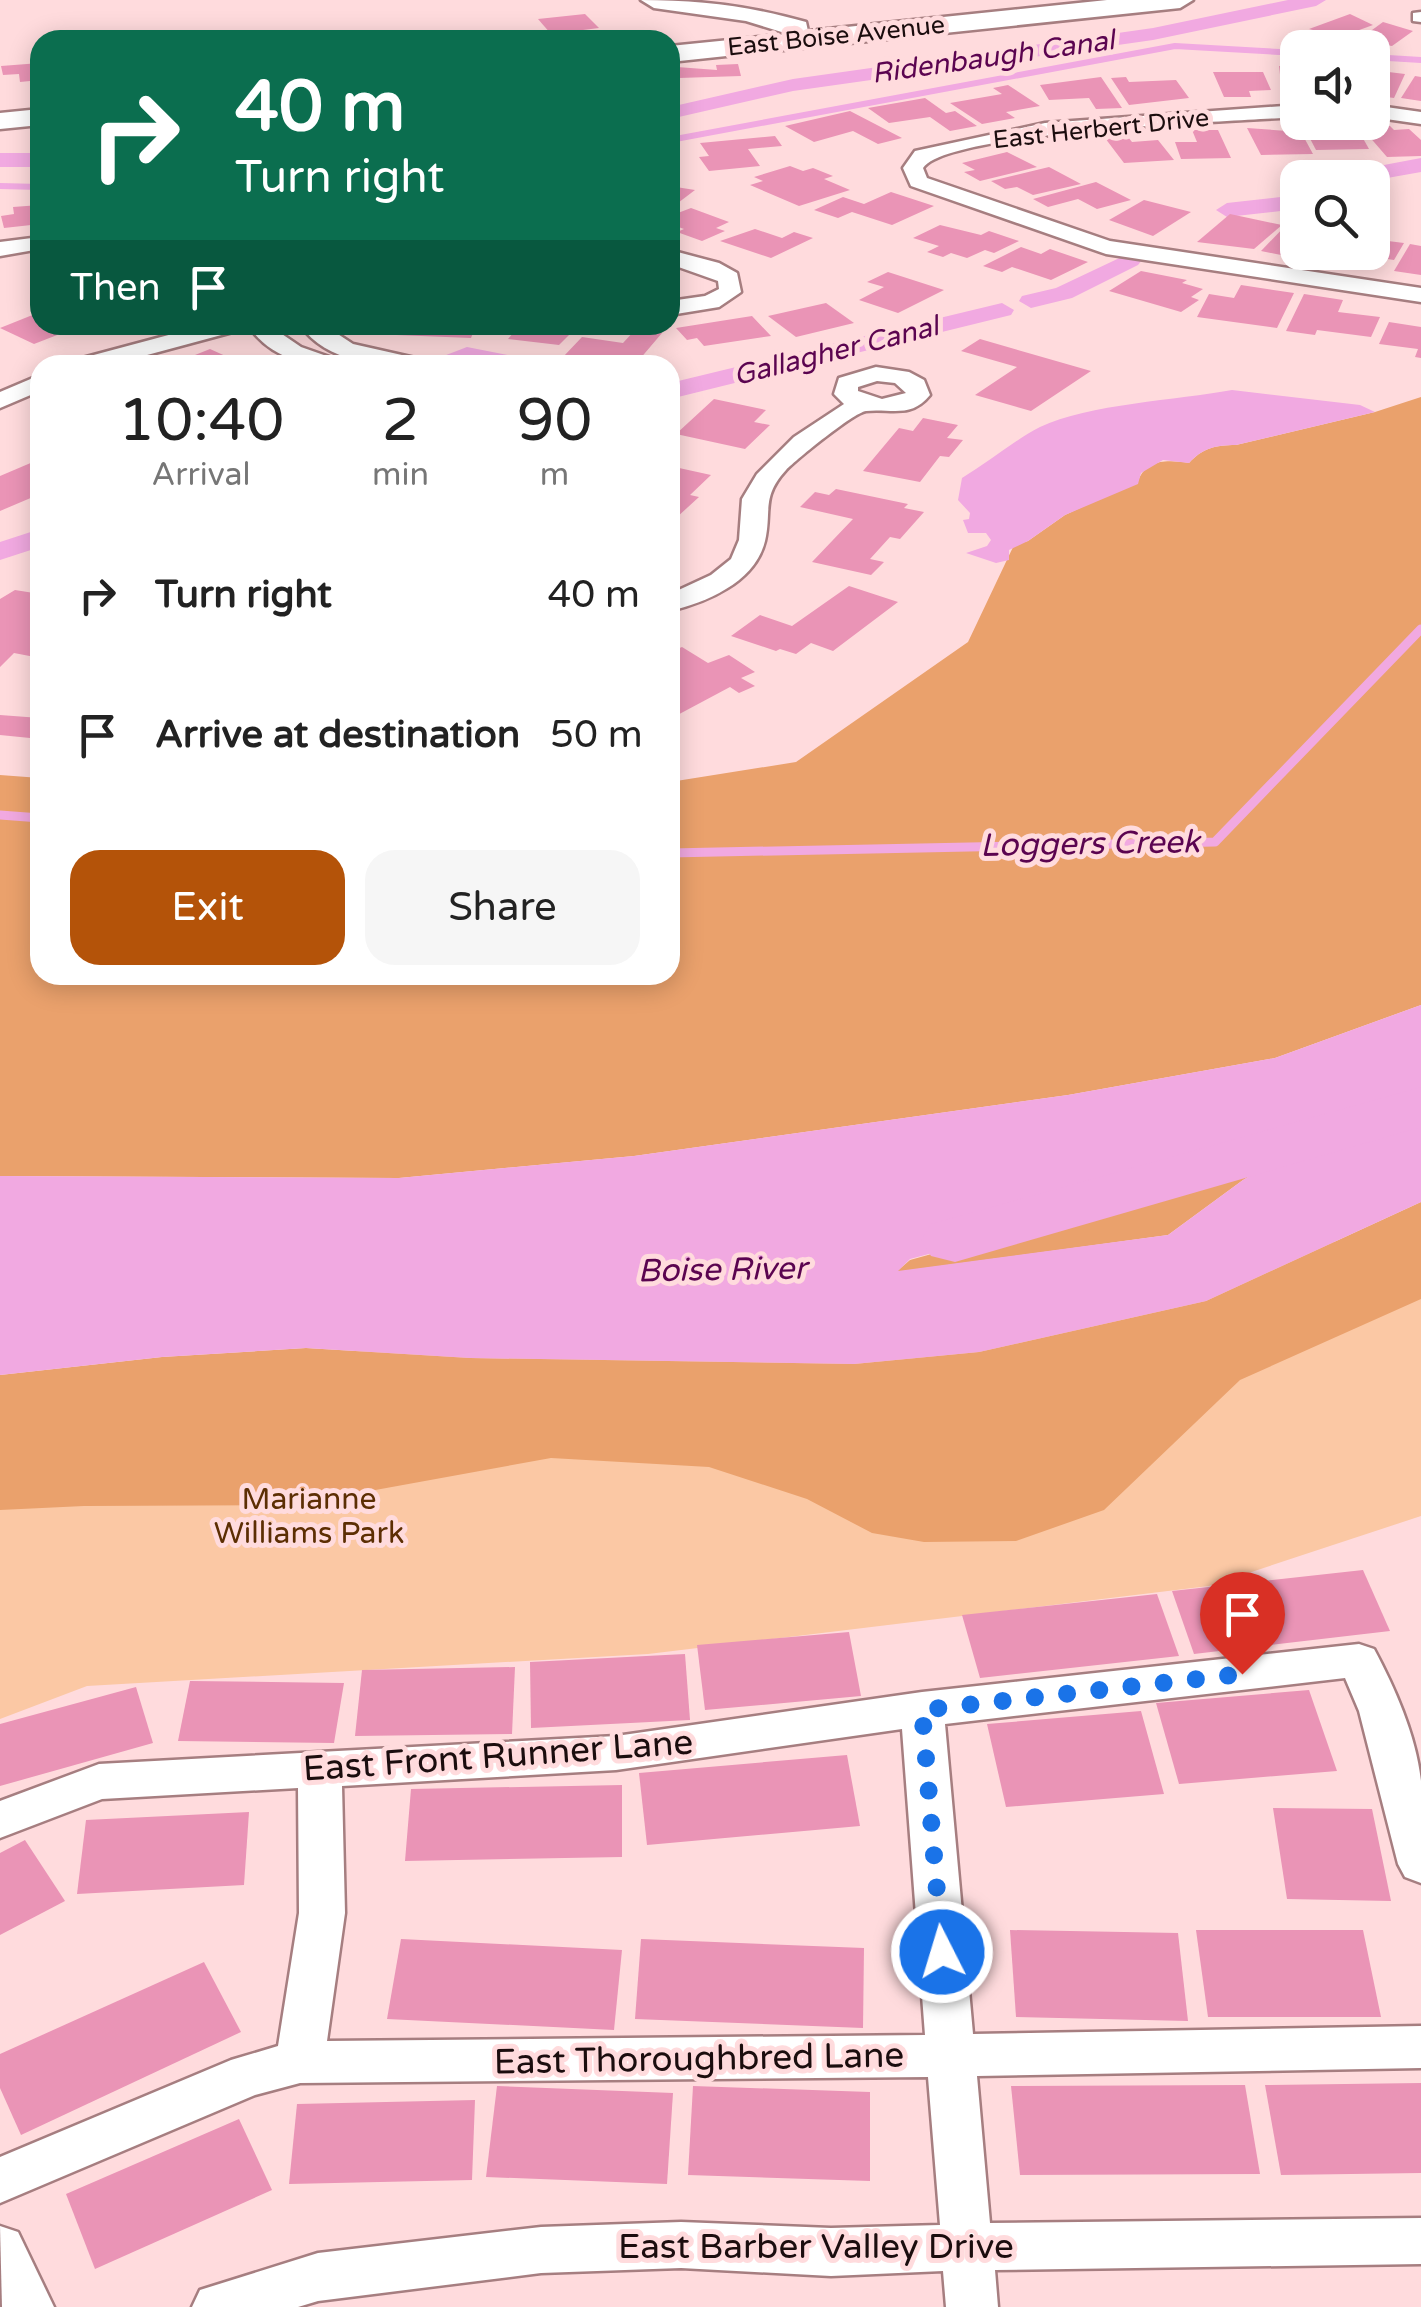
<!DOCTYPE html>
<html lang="en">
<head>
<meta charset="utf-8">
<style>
	body { margin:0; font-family:"Varela Round",sans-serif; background:#f6f6f6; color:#222; height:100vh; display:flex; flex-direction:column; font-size:38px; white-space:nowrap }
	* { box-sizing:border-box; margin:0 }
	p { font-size:32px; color:#767676 }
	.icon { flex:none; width:55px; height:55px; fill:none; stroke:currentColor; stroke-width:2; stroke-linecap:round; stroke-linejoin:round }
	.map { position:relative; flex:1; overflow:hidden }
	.sheet { position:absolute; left:30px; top:355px; width:650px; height:630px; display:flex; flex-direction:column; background:#fff; border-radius:30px; box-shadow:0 5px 25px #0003 }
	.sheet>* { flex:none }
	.banner { position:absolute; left:30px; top:30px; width:650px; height:305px; border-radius:30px; box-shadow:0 5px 25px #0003; background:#0b6e4f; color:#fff; overflow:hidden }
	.controls { position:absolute; left:1280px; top:30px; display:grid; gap:20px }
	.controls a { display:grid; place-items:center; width:110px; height:110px; border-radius:20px; background:#fff; box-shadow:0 5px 25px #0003; font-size:50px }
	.pin { position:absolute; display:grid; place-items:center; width:85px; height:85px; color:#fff; margin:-102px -42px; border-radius:50% 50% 50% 0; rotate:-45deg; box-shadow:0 0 10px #0007 }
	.pin .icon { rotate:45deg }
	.me { position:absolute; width:110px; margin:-55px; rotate:355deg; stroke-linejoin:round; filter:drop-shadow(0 0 8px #0008) }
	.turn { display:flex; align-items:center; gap:35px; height:210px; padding:0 40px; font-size:45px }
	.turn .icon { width:130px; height:130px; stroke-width:2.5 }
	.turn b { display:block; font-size:70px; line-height:85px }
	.then { display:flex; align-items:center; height:95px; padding:0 40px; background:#0003; gap:20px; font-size:38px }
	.eta { display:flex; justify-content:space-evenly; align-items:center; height:170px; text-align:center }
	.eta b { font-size:60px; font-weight:600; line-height:70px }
	.primary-button { display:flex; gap:20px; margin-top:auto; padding:20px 40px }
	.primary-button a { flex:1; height:115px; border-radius:30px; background:#b45309; color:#fff; font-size:40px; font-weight:600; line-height:115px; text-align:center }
	.primary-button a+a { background:#f6f6f6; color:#222 }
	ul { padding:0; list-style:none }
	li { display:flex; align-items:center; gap:30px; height:140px; padding:0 40px }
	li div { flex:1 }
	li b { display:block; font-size:38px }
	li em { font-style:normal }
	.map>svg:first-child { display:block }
	.green { fill:#fbc8a4 }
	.forest { fill:#eaa16c }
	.water { fill:#f1a9e1; fill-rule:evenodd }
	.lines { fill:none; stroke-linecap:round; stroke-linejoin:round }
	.stream-far1 { stroke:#f1a9e1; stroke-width:6 }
	.stream { stroke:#f1a9e1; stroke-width:9 }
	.canal { fill:#f1a9e1; fill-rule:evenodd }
	.river { fill:#f1a9e1; fill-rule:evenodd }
	.building { fill:#ea94b6 }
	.street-casing { stroke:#a67e80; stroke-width:5 }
	.secondary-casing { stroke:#a67e80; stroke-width:5 }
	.street { fill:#fff; fill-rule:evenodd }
	.secondary { fill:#fff; fill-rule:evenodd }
	.route { stroke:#1a73e8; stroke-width:18; stroke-dasharray:0 32.4 }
	.labels { text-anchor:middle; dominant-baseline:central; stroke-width:10; stroke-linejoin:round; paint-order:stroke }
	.far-street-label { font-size:25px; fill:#1b0d0e; stroke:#ffdbdd }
	.far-water-label { font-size:28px; font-style:italic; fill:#5b0450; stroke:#ffdbdd }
	.park-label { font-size:30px; fill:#5c2e03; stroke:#ffdbdd }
	.water-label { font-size:32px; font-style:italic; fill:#5b0450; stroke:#ffdbdd }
	.near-street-label { font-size:35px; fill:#1b0d0e; stroke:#ffdbdd }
</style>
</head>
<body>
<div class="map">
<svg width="1421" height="2307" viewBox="0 0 1421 2307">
	<rect width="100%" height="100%" fill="#ffdbdd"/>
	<path class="green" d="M1421 1232V1516L1209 1586 648 1654 87 1686 0 1719V1392Z"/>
	<g class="forest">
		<path d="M1421 397V1005L1275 1058 1068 1095 634 1156 399 1178 0 1176V775L40 778V975H670V782L796 762 968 642 1014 545 1028 541 1065 515 1138 481C1147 458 1169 460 1189 463 1203 448 1215 445 1236 445L1375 412Z"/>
		<path d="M1292 1138 1294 1150 1243 1180 1168 1235 896 1272 910 1260 989 1238 1093 1191 1201 1153Z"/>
		<path d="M1421 1202V1299L1240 1380 1104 1510 1016 1541 924 1542 872 1533 807 1499 709 1467 551 1458 293 1505 84 1506 0 1510V1375L162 1357 306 1348 470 1358 854 1364 979 1352 1206 1301Z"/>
	</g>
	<g class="water">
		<path d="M1232 390 1360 405 1375 412 1236 445C1215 445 1203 448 1189 463L1163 460 1141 473 1138 484 1065 515 1028 541 1009 550V560L996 563 966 553 987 546 991 540 986 533H968L963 520 969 519 970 513 958 500 962 478C989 462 1013 441 1040 427 1088 404 1178 400 1232 390Z"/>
		<path d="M1421 1005V1202L1206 1301 979 1352 854 1364 470 1358 306 1348 162 1357 0 1375V1176L399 1178 634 1156 1068 1095 1275 1058ZM1292 1138 1294 1150 1243 1180 1168 1235 898 1271 910 1259 989 1238 1093 1191 1201 1153Z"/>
	</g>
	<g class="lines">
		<g class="stream-far1">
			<path d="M1372 57 1421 60"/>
			<path d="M670 140 1175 46 1298 53"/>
			<path d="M0 186 40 187"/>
		</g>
		<g class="stream">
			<path d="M0 815 40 818"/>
			<path d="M670 853 1215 842 1421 629"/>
		</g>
		<g class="canal">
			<path d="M1288 0H1326L1316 6 1153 40 793 91 670 119V107L793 79 1153 28Z"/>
			<rect x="0" y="153" width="40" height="14"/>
			<path d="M1421 158V172L1376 180 1365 173 1368 168Z"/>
			<path d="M1298 195V209L1227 217 1216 210 1227 203Z"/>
			<path d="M1130 253 1142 260 1138 265 1072 298 1031 308 1019 301 1022 296 1056 288Z"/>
			<path d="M1002 303 1014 310 1011 315 670 399V383Z"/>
			<path d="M467 347 533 360 537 365 437 362 441 357Z"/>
			<path d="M40 529V547L0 560V542Z"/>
		</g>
		<path class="river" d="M1421 1087V1127L955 1262 931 1256 921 1240 931 1224Z"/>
	</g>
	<g class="building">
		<path d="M585 14 599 28 551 34 538 19Z"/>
		<path d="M1350 14 1373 25 1340 37 1309 29Z"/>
		<path d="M1383 22 1413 31 1392 46 1357 41Z"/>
		<path d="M40 63V80L20 82 19 74 3 75 1 66Z"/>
		<path d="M738 64 741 76 679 78 677 67 717 70 716 65Z"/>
		<path d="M1279 66 1298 67V91H1282Z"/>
		<path d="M1372 70 1405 74 1394 98 1372 95Z"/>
		<path d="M1213 72H1263L1271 90 1249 91 1251 97H1224Z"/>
		<path d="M1415 76 1421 77V101L1401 98Z"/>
		<path d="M1101 77 1122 108 1096 109 1089 98 1049 100 1040 85Z"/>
		<path d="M1126 77 1129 82 1176 80 1189 98 1129 105 1111 78Z"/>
		<path d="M1008 85 1040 106 1006 112 1015 118 982 124 950 103 1002 94 993 88Z"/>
		<path d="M925 98 946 113 955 111 977 126 950 131 930 117 889 123 868 108Z"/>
		<path d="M850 111 902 138 878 144 853 131 814 142 785 126Z"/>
		<path d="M1355 124 1369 149 1316 150 1303 125Z"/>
		<path d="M1390 126 1394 130 1409 129 1421 140V156L1387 157 1361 127Z"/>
		<path d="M1247 128 1301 132 1313 154 1261 155Z"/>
		<path d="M1192 130H1218L1231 158 1181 159 1175 142H1197Z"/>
		<path d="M775 136 782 146 748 149 760 166 709 171 699 157 709 156 700 143Z"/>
		<path d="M1128 137 1132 142 1158 140 1174 160 1124 163 1105 138Z"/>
		<path d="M1007 152 1037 167 980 181 964 172 975 170 962 163Z"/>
		<path d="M790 166 803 171 813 168 833 176 824 179 850 190 799 206 750 185 763 181 754 177Z"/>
		<path d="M1049 167 1081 184 1033 195 1017 187 1005 189 991 181Z"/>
		<path d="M1096 182 1131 200 1097 209 1078 199 1048 207 1033 199Z"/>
		<path d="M676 187 695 190 670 209V191Z"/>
		<path d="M891 192 934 206 892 225 852 212 838 218 814 210 843 197 864 204Z"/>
		<path d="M1144 200 1191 212 1153 236 1109 220Z"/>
		<path d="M40 205V224L4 228 1 216 14 214 13 207Z"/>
		<path d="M691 208 729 222 716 228 725 231 702 241 677 232 684 229 673 225 680 222 670 216Z"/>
		<path d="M1230 214 1282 225 1254 249 1197 242Z"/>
		<path d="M1289 222 1298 224V244L1286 256 1261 251Z"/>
		<path d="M940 225 981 235 989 231 1019 241 994 253 985 250 967 258 951 253 943 257 927 252 939 246 913 238Z"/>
		<path d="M755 229 782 238 794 232 813 238 771 258 720 241Z"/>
		<path d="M1372 239 1404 243 1394 260 1367 256 1360 266 1333 262 1339 252H1372Z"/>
		<path d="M1410 244 1421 246V275L1394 271Z"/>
		<path d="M1021 247 1041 254 1050 249 1088 262 1051 280 1012 267 1002 272 983 266Z"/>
		<path d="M1141 271 1187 280 1182 283 1203 289 1191 297 1199 300 1181 312 1109 291Z"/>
		<path d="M888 272 944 290 898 313 859 300 884 287 867 282Z"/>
		<path d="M1241 285 1294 293 1277 328 1197 317 1209 294 1234 298Z"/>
		<path d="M1304 294 1343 300 1338 312 1380 317 1371 337 1317 330 1315 335 1286 331Z"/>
		<path d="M826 303 854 323 796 337 768 316Z"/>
		<path d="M40 312V325H83L34 344 0 328Z"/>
		<path d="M752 316 771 336 704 346 697 338 687 340 676 328Z"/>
		<path d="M1389 322 1421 327V358L1415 357 1418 349 1379 344Z"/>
		<path d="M401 325H476L471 338 396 335Z"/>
		<path d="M499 325H579L559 345 508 339 514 332 494 329Z"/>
		<path d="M635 330 662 333 639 360 624 358 615 365 563 357 582 337 623 343Z"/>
		<path d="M980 339 1091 371 1031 411 975 395 1017 367 961 351Z"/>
		<path d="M210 349 230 358 236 356 255 365H170Z"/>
		<path d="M714 399 766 410 754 422 770 425 745 449 676 434Z"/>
		<path d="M923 418 958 425 947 438 963 440 949 457 940 456 920 482 863 471 899 428 913 431Z"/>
		<path d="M40 459V494L0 511V476Z"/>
		<path d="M670 466 711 475 690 495 699 497 676 518 670 516Z"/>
		<path d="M836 489 908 504 904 508 924 512 900 539 890 537 870 559 884 562 871 575 812 562 853 519 800 507 815 492 829 495Z"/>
		<path d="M849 586 898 602 833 651 811 643 796 654 780 649 776 651 731 636 760 615 792 626Z"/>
		<path d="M15 590 40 594V612L31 622 40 623 35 635 40 636V658L14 653 0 667V599Z"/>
		<path d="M682 647 708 663 729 655 755 672 741 678 755 686 739 693 730 687 670 719V652Z"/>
		<path d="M0 715 40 718V739L0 735Z"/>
		<path d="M1363 1570 1390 1631 1194 1654 1172 1591Z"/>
		<path d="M1157 1594 1179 1656 980 1678 962 1615Z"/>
		<path d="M849 1632 861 1696 705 1710 697 1645Z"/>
		<path d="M685 1654 690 1720 531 1728 530 1662Z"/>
		<path d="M515 1667 512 1734 355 1736 362 1670Z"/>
		<path d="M190 1681 344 1683 334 1743 178 1741Z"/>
		<path d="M136 1687 153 1743 0 1786V1724Z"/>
		<path d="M1309 1690 1337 1771 1179 1784 1156 1703Z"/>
		<path d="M1141 1711 1164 1794 1006 1807 987 1724Z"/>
		<path d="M847 1755 860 1826 647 1845 639 1773Z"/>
		<path d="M622 1785V1857L405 1861 411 1789Z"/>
		<path d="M1273 1808 1372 1809 1391 1901 1287 1899Z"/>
		<path d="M249 1812 244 1885 77 1894 86 1820Z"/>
		<path d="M25 1840 65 1901 0 1935V1853Z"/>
		<path d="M1010 1930 1178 1933 1188 2021 1016 2017Z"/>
		<path d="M1196 1930H1363L1381 2017H1208Z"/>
		<path d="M401 1939 622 1950 614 2030 387 2019Z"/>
		<path d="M641 1939 864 1948 863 2028 635 2019Z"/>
		<path d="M204 1962 241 2032 21 2135 0 2088V2054Z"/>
		<path d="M1421 2083V2173L1281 2175 1265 2085Z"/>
		<path d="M1245 2085 1260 2174 1020 2175 1011 2086Z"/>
		<path d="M497 2086 673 2093 667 2184 486 2177Z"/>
		<path d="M693 2086 870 2092V2181L688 2175Z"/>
		<path d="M475 2100 472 2180 289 2184 297 2104Z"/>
		<path d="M239 2119 272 2190 95 2269 66 2194Z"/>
	</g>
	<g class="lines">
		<g class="street-casing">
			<g id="street">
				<path d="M1421 12V22L1413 21V13Z"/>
				<path d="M1298 105V117C1240 121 948 131 923 168L927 178 1110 241 1421 288V302L1106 254 911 186 903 168 915 151 1045 123Z"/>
				<path d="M1372 105 1421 112V124L1372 117Z"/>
				<path d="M40 237V249L0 256V242Z"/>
				<path d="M670 250 719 263 737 273 741 292 719 307 670 315V301L705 296 719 289 718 281 670 264Z"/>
				<path d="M206 325H243L240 330 110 365H71L75 360Z"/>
				<path d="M256 325H278L276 330 301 347 338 360 342 365C307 365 276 360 253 332Z"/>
				<path d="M300 325H324L353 344 424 360 428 365C381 365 330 366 300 325Z"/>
				<path d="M876 367 909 372 924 380 930 395C911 419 890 408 866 411 853 413 797 459 786 470 761 497 772 511 765 541 755 582 707 602 670 611V594L711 575 731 559 739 540 742 499 757 474 794 437 844 404 834 394 839 378ZM877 381 895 383 906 393 882 399 858 391V387Z"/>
				<path d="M40 375V391L0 408V392Z"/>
				<path d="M1359 1644 1374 1649C1395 1688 1416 1736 1421 1781 1421 1814 1421 1849 1421 1883L1405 1877 1398 1864 1359 1711 1345 1678 945 1724 973 2034 1421 2026V2068L977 2076 990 2223 1421 2218V2264L995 2270 998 2307H946L943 2271 831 2276 681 2268 541 2273 318 2301 298 2307H192L200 2290 318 2253 541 2227 681 2222 831 2228 940 2225 928 2077 300 2083 255 2095 0 2203V2157L231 2060 278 2046 299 1913 298 1788 102 1799 0 1838V1801L99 1764 616 1736 922 1692ZM902 1729 925 2035 327 2041 345 1913 342 1786 616 1770Z"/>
				<path d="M0 2226 18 2232 54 2307H2Z"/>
			</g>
		</g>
		<g class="secondary-casing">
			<g id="secondary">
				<path d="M641 0C700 0 750 6 806 22L808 31 1107 0H1193L1180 8 670 62V46L788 34 746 21 654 8Z"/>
				<path d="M40 109V125L0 129V113Z"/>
			</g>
		</g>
		<use href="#street" class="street"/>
		<use href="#secondary" class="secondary"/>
	</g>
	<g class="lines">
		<path class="route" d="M942 1952 922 1710 1242 1674"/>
	</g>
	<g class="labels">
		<g class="far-street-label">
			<text transform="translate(836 36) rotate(-6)">East Boise Avenue</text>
			<text transform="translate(1101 129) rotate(-6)">East Herbert Drive</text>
		</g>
		<g class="far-water-label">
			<text transform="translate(993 57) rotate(-8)">Ridenbaugh Canal</text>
			<text transform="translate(836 351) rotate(-14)">Gallagher Canal</text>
		</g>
		<g class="park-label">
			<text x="309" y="1499">Marianne<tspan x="309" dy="34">Williams Park</tspan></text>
		</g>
		<g class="water-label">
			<text transform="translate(1090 844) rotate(-1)">Loggers Creek</text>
			<text transform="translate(722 1270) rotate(-1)">Boise River</text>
		</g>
		<g class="near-street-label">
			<text transform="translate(498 1756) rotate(-4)">East Front Runner Lane</text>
			<text transform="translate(699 2059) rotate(-1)">East Thoroughbred Lane</text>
			<text x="816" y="2247">East Barber Valley Drive</text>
		</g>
	</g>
</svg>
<div class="controls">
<a><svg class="icon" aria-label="sound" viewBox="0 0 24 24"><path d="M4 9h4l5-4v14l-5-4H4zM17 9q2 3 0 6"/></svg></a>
<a><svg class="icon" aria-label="search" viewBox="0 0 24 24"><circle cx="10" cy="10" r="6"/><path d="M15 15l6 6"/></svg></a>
</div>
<div class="pin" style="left:1242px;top:1674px;background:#d93025"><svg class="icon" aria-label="arrive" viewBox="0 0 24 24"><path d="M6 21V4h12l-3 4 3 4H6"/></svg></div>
<svg class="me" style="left:942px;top:1952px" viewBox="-20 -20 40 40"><circle r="17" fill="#1a73e8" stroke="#fff" stroke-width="3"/><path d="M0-11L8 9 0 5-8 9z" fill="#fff"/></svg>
<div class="banner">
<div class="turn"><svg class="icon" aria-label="right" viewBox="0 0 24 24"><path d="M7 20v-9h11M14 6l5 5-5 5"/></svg><div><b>40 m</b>Turn right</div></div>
<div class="then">Then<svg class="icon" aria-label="arrive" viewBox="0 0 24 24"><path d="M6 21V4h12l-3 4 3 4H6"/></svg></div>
</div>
<section class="sheet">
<div class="eta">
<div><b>10:40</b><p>Arrival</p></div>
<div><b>2</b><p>min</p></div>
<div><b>90</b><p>m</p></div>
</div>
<ul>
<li><svg class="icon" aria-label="right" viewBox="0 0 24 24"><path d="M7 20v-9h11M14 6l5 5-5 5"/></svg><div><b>Turn right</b></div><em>40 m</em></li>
<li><svg class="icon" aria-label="arrive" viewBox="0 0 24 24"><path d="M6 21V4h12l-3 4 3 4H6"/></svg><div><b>Arrive at destination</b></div><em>50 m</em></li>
</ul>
<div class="primary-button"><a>Exit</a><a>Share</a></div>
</section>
</div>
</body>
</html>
